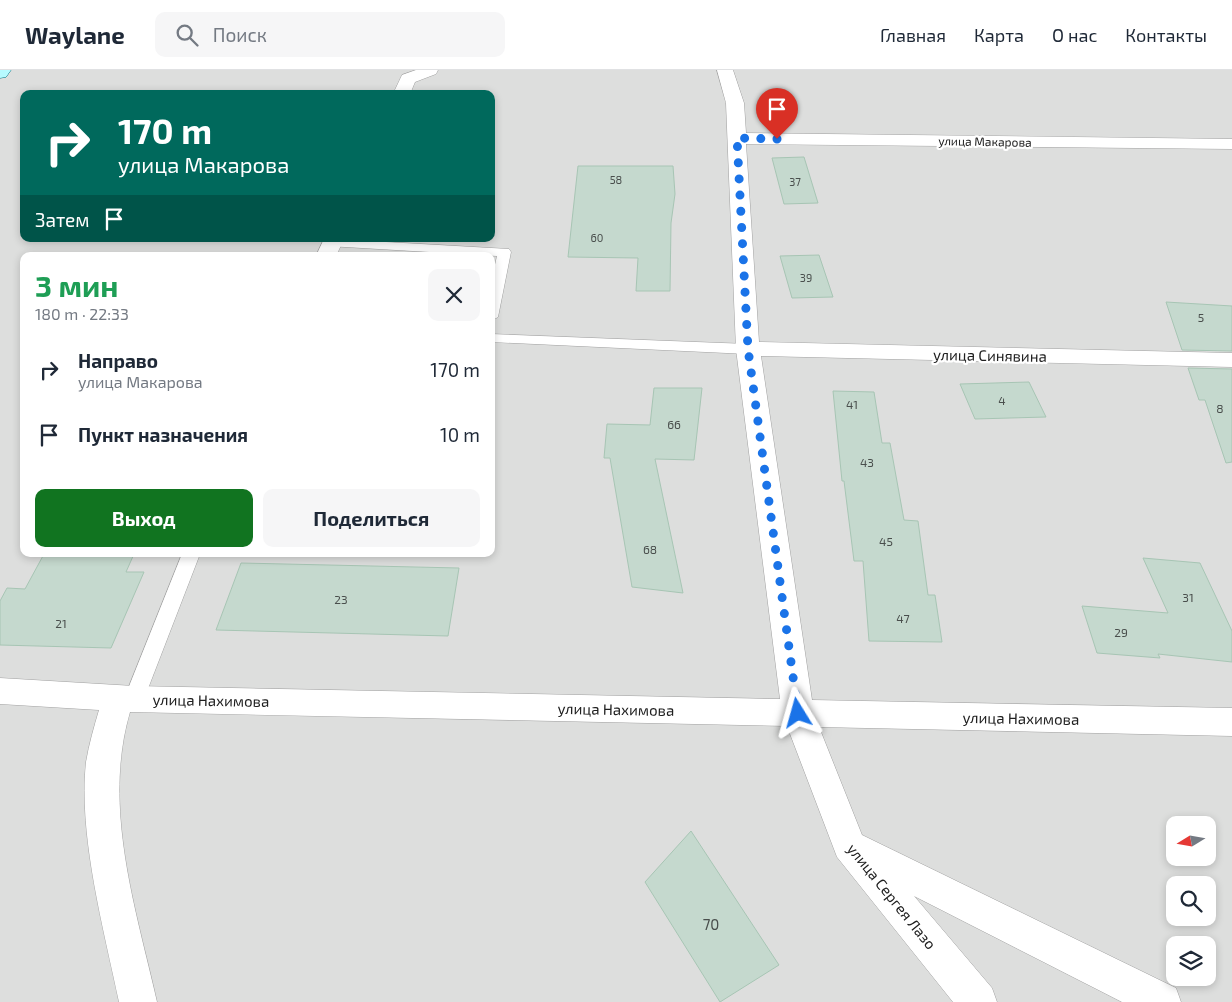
<!DOCTYPE html>
<html lang="ru">
<head>
<meta charset="utf-8">
<style>
	body { margin:0; font-family:"Exo 2",sans-serif; background:#f6f6f7; color:#1f2937; height:100vh; display:flex; flex-direction:column; font-size:19px; white-space:nowrap }
	* { box-sizing:border-box; margin:0 }
	p { font-size:16px; color:#747a83 }
	.icon { flex:none; width:28px; height:28px; fill:none; stroke:currentColor; stroke-width:2; stroke-linecap:round; stroke-linejoin:round }
	.map { position:relative; flex:1; overflow:hidden }
	.side { position:absolute; left:20px; top:182px; width:475px; height:305px; display:flex; flex-direction:column; background:#fff; border-radius:10px; box-shadow:0 2px 8px #0003 }
	.side>* { flex:none }
	.guide { position:absolute; left:20px; top:20px; width:475px; height:152px; border-radius:10px; box-shadow:0 2px 8px #0003; background:#00695c; color:#fff; overflow:hidden }
	.needle { width:32px; rotate:259deg }
	.fabs { position:absolute; left:1166px; top:746px; display:grid; gap:10px }
	.fabs a { display:grid; place-items:center; width:50px; height:50px; border-radius:10px; background:#fff; box-shadow:0 2px 8px #0003; font-size:25px }
	.pin { position:absolute; display:grid; place-items:center; width:42px; height:42px; color:#fff; margin:-51px -21px; border-radius:50% 50% 50% 0; rotate:-45deg; box-shadow:0 0 5px #0007 }
	.pin .icon { rotate:45deg }
	.me { position:absolute; width:55px; margin:-28px; rotate:352deg; stroke-linejoin:round; filter:drop-shadow(0 0 4px #0008) }
	.turn { display:flex; align-items:center; gap:18px; height:105px; padding:0 15px; font-size:22px }
	.turn .icon { width:65px; height:65px; stroke-width:2.5 }
	.turn b { display:block; font-size:35px; line-height:42px }
	.then { display:flex; align-items:center; height:48px; padding:0 15px; background:#0003; gap:10px; font-size:19px }
	.round { display:grid; place-items:center; flex:none; width:52px; height:52px; border-radius:10px; background:#f6f6f7 }
	.overview { display:flex; align-items:center; justify-content:space-between; height:85px; padding:0 15px }
	h1 { font-size:30px; font-weight:700; line-height:38px; color:#1e9e55 }
	.action { display:flex; gap:10px; margin-top:auto; padding:10px 15px }
	.action a { flex:1; height:58px; border-radius:10px; background:#117420; color:#fff; font-size:20px; font-weight:700; line-height:58px; text-align:center }
	.action a+a { background:#f6f6f7; color:#1f2937 }
	ul { padding:0; list-style:none }
	li { display:flex; align-items:center; gap:15px; height:65px; padding:0 15px }
	li div { flex:1 }
	li b { display:block; font-size:19px }
	li em { font-style:normal }
	header { display:flex; align-items:center; gap:30px; box-sizing:border-box; height:70px; padding:0 25px; background:#fff; border-bottom:1px solid #e0e1e3 }
	header strong { font-size:24px }
	nav { display:flex; gap:28px; margin-inline-start:auto; font-size:18px }
	.search { width:350px; height:45px; background:#f6f6f7; display:flex; align-items:center; gap:12px; box-sizing:border-box; padding:0 18px; border-radius:10px; color:#747a83; font-size:19px }
	.map>svg:first-child { display:block }
	.residential { fill:#dddedd; fill-rule:evenodd }
	.building { fill:#c5d9ce; stroke:#a7c5b4 }
	.lines { fill:none; stroke-linecap:round; stroke-linejoin:round }
	.lane-casing { stroke:#a1a1a1; stroke-width:1 }
	.street-casing { stroke:#a1a1a1; stroke-width:1 }
	.secondary-casing { stroke:#006f7e; stroke-width:1 }
	.lane { fill:#fff; fill-rule:evenodd }
	.street { fill:#fff; fill-rule:evenodd }
	.secondary { fill:#b6faff; fill-rule:evenodd }
	.route { stroke:#1a73e8; stroke-width:9; stroke-dasharray:0 16.2 }
	.labels { text-anchor:middle; dominant-baseline:central; stroke-width:4.5; stroke-linejoin:round; paint-order:stroke }
	.far-number-label { font-size:11px; fill:#494e4c }
	.far-street-label { font-size:12px; fill:#202020; stroke:#fff }
	.number-label { font-size:12px; fill:#494e4c }
	.street-label { font-size:15px; fill:#202020; stroke:#fff }
	.near-number-label { font-size:15px; fill:#494e4c }
</style>
</head>
<body>
<header>
<strong>Waylane</strong>
<div class="search"><svg class="icon" aria-label="search" viewBox="0 0 24 24"><circle cx="10" cy="10" r="6"/><path d="M15 15l6 6"/></svg>Поиск</div>
<nav><a>Главная</a><a>Карта</a><a>О нас</a><a>Контакты</a></nav>
</header>
<div class="map">
<svg width="1232" height="932" viewBox="0 0 1232 932">
	<rect width="100%" height="100%" fill="#e6f2ee"/>
	<path class="residential" d="M0 0H1232V932H0ZM24 24H491V169H24ZM24 186H491V484H24ZM1175 755H1208V788H1175ZM1175 815H1208V848H1175ZM1175 875H1208V908H1175Z"/>
	<g class="building">
		<path d="M804 87 818 133 784 134 772 88Z"/>
		<path d="M578 96H673L675 124 671 153 670 221H636L638 188 568 187Z"/>
		<path d="M819 185 833 227 792 228 780 186Z"/>
		<path d="M1166 232 1232 236V281L1182 280Z"/>
		<path d="M1188 298 1232 299V392L1226 393 1205 330H1199Z"/>
		<path d="M1029 312 1046 347 975 349 960 314Z"/>
		<path d="M654 318H702L694 390 655 389 683 523 632 517 610 388H604L607 354 650 355Z"/>
		<path d="M833 321 874 322 882 373H890L904 450 918 451 928 525H935L942 572 869 571 863 491H854L844 411H842Z"/>
		<path d="M44 484H134L126 502H144L111 578 0 575V531L7 518 25 519Z"/>
		<path d="M1143 488 1200 493 1232 561V592L1158 584 1160 588 1097 583 1082 536 1168 543Z"/>
		<path d="M241 493 459 498 448 566 216 560Z"/>
		<path d="M691 761 779 895 720 932 645 812Z"/>
	</g>
	<g class="lines">
		<g class="lane-casing">
			<g id="lane">
				<path d="M333 169 509 179 511 182 498 247 491 251V212L497 186 328 176 326 173Z"/>
				<path d="M491 264 748 274 753 276 755 279 753 282 748 284 491 272Z"/>
				<path d="M182 484H200L144 629 141 635 134 637 127 635 124 629Z"/>
			</g>
		</g>
		<g class="street-casing">
			<g id="street">
				<path d="M416 0H438L436 4 415 12 410 24H393L402 5Z"/>
				<path d="M717 0H733L744 33 746 63 1232 69V79L746 74 759 272 1232 283V297L761 286 812 630 1232 638V666L819 657 862 765 1176 918 1181 932H1122L914 826 992 918 997 932H953L837 787 787 656 130 642C102 737 136 839 157 932H119C104 860 78 765 86 692 89 674 94 657 99 640L0 634V608L134 616 780 629 736 279 726 33Z"/>
				<path d="M324 169H344L336 186H316Z"/>
			</g>
		</g>
		<g class="secondary-casing">
			<path id="secondary" d="M0 0H11L6 7 0 8Z"/>
		</g>
		<use href="#lane" class="lane"/>
		<use href="#street" class="street"/>
		<use href="#secondary" class="secondary"/>
	</g>
	<g class="lines">
		<path class="route" d="M777 69 737 68 748 279 798 643"/>
	</g>
	<g class="labels">
		<g class="far-number-label">
			<text x="616" y="109">58</text>
			<text x="795" y="111">37</text>
			<text x="597" y="167">60</text>
			<text x="806" y="207">39</text>
		</g>
		<g class="far-street-label">
			<text transform="translate(985 71) rotate(1)">улица Макарова</text>
		</g>
		<g class="number-label">
			<text x="1201" y="247">5</text>
			<text x="1002" y="330">4</text>
			<text x="852" y="334">41</text>
			<text x="1220" y="338">8</text>
			<text x="674" y="354">66</text>
			<text x="867" y="392">43</text>
			<text x="886" y="471">45</text>
			<text x="650" y="479">68</text>
			<text x="1188" y="527">31</text>
			<text x="341" y="529">23</text>
			<text x="903" y="548">47</text>
			<text x="61" y="553">21</text>
			<text x="1121" y="562">29</text>
		</g>
		<g class="street-label">
			<text transform="translate(990 285) rotate(1)">улица Синявина</text>
			<text transform="translate(211 630) rotate(1)">улица Нахимова</text>
			<text transform="translate(616 639) rotate(1)">улица Нахимова</text>
			<text transform="translate(1021 648) rotate(1)">улица Нахимова</text>
			<text transform="translate(892 826) rotate(51)">улица Сергея Лазо</text>
		</g>
		<g class="near-number-label">
			<text x="711" y="854">70</text>
		</g>
	</g>
</svg>
<div class="fabs">
<a><svg class="needle" viewBox="-14 -14 28 28"><path d="M0-13l5 13h-10z" fill="#e53935"/><path d="M0 13l5-13h-10z" fill="#747a83"/></svg></a>
<a><svg class="icon" aria-label="search" viewBox="0 0 24 24"><circle cx="10" cy="10" r="6"/><path d="M15 15l6 6"/></svg></a>
<a><svg class="icon" aria-label="layers" viewBox="0 0 24 24"><path d="M12 4l9 5-9 5-9-5zM3 14l9 5 9-5"/></svg></a>
</div>
<div class="pin" style="left:777px;top:69px;background:#d93025"><svg class="icon" aria-label="arrive" viewBox="0 0 24 24"><path d="M6 21V4h12l-3 4 3 4H6"/></svg></div>
<svg class="me" style="left:798px;top:643px" viewBox="-20 -20 40 40"><path d="M0-17L14 15 0 8-14 15z" fill="#1a73e8" stroke="#fff" stroke-width="4"/></svg>
<div class="guide">
<div class="turn"><svg class="icon" aria-label="right" viewBox="0 0 24 24"><path d="M7 20v-9h11M14 6l5 5-5 5"/></svg><div><b>170 m</b>улица Макарова</div></div>
<div class="then">Затем<svg class="icon" aria-label="arrive" viewBox="0 0 24 24"><path d="M6 21V4h12l-3 4 3 4H6"/></svg></div>
</div>
<section class="side">
<div class="overview"><div><h1>3 мин</h1><p>180 m · 22:33</p></div><a class="round"><svg class="icon" aria-label="close" viewBox="0 0 24 24"><path d="M6 6l12 12M18 6L6 18"/></svg></a></div>
<ul>
<li><svg class="icon" aria-label="right" viewBox="0 0 24 24"><path d="M7 20v-9h11M14 6l5 5-5 5"/></svg><div><b>Направо</b><p>улица Макарова</p></div><em>170 m</em></li>
<li><svg class="icon" aria-label="arrive" viewBox="0 0 24 24"><path d="M6 21V4h12l-3 4 3 4H6"/></svg><div><b>Пункт назначения</b></div><em>10 m</em></li>
</ul>
<div class="action"><a>Выход</a><a>Поделиться</a></div>
</section>
</div>
</body>
</html>
